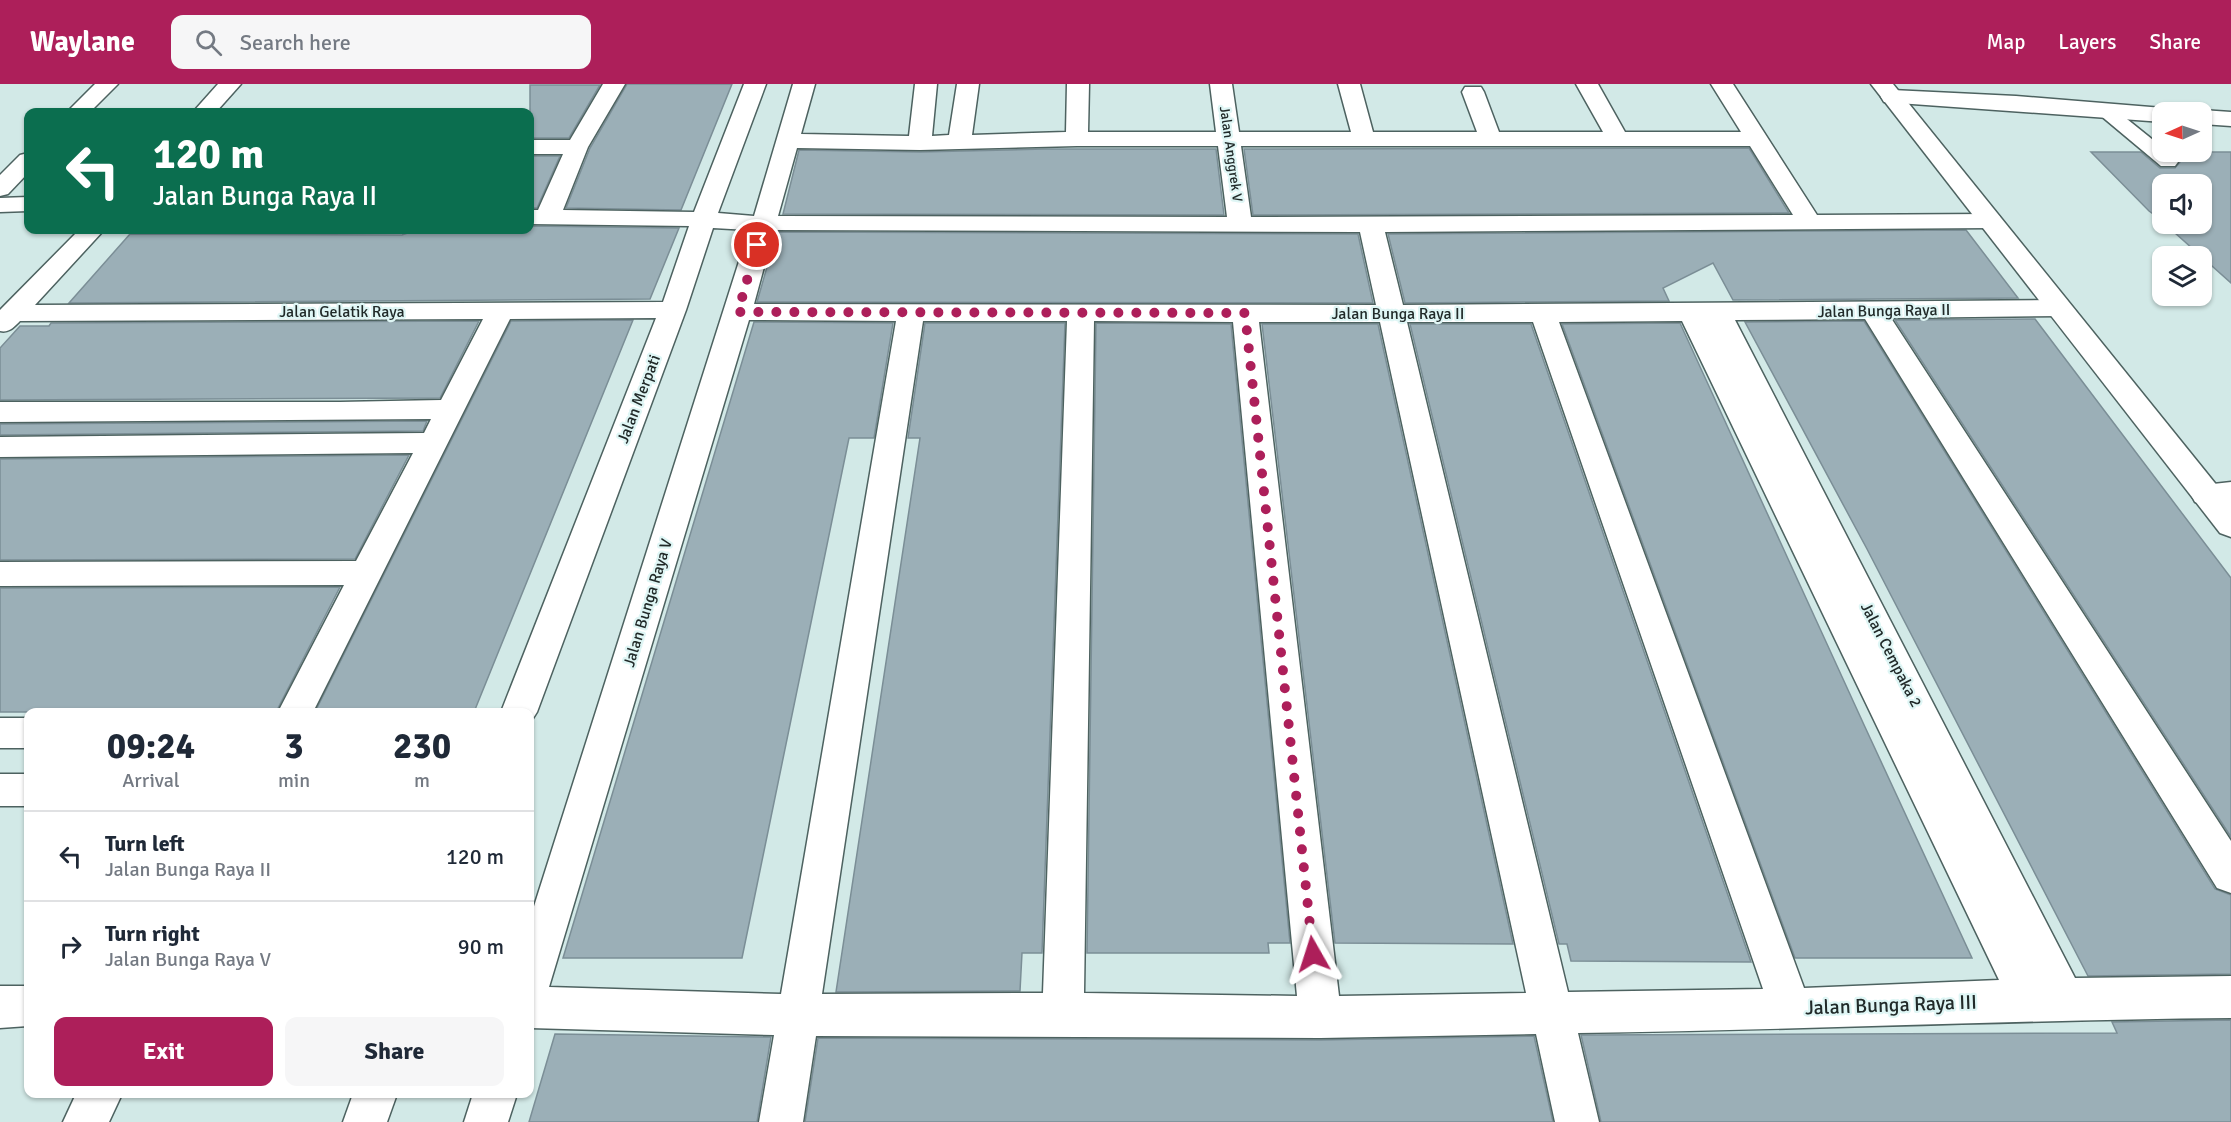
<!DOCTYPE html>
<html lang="en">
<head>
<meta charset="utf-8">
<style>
	body { margin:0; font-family:Signika,sans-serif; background:#f6f6f7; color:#1f2937; height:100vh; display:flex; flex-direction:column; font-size:22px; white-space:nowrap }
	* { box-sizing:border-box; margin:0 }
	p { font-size:20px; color:#747a83 }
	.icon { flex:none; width:33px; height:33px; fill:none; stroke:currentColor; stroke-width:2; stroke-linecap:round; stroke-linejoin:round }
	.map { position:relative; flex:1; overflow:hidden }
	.drawer { position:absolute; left:24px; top:624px; width:510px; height:390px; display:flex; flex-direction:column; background:#fff; border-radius:12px; box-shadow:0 2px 4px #0004 }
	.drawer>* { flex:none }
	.banner { position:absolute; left:24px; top:24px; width:510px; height:126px; border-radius:12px; box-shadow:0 2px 4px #0004; background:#0b6e4f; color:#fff; overflow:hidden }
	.needle { width:39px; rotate:267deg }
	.tools { position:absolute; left:2152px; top:18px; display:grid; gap:12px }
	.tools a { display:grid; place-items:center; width:60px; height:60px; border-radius:12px; background:#fff; box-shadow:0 2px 4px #0004; font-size:30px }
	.pin { position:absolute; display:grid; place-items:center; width:51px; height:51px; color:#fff; margin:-26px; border:3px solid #fff; border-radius:50%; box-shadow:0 2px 6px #0007 }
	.me { position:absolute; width:66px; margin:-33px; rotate:354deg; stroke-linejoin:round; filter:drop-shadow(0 0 4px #0008) }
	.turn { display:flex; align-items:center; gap:21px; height:126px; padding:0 30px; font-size:27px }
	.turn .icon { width:78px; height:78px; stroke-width:2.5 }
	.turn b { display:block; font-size:42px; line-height:51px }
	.eta { display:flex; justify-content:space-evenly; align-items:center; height:102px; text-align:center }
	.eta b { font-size:36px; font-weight:700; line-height:42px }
	.action { display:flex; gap:12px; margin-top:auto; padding:12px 30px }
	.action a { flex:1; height:69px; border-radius:12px; background:#ad1f5a; color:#fff; font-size:24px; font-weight:700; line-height:69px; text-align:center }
	.action a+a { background:#f6f6f7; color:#1f2937 }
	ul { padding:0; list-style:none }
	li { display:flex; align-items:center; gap:18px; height:90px; padding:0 30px; border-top:2px solid #e0e1e3 }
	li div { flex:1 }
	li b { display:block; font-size:22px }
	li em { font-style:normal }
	header { display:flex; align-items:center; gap:36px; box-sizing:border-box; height:84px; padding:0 30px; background:#ad1f5a; color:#fff }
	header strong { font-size:28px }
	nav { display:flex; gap:33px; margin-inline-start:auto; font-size:21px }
	.search { width:420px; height:54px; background:#f6f6f7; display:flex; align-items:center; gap:15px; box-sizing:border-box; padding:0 21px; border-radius:12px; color:#747a83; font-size:22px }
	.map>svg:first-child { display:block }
	.building { fill:#9bafb7; stroke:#7b8e96; stroke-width:1.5 }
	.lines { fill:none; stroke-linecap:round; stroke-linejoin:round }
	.lane-casing { stroke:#4d6260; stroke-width:3 }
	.street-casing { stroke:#4d6260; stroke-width:3 }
	.secondary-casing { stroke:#4d6260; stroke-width:3 }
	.lane { fill:#fff; fill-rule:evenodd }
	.street { fill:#fff; fill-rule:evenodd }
	.secondary { fill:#fff; fill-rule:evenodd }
	.route { stroke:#ad1f5a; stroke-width:10; stroke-dasharray:0 18 }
	.labels { text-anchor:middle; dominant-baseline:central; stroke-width:4.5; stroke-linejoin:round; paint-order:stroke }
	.far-street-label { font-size:14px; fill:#212a29; stroke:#dff6f5 }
	.street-label { font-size:16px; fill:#212a29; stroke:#dff6f5 }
	.near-street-label { font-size:20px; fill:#212a29; stroke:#dff6f5 }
</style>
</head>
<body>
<header>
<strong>Waylane</strong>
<div class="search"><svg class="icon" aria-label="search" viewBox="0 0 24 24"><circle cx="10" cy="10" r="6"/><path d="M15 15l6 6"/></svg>Search here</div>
<nav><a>Map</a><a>Layers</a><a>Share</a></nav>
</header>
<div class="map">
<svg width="2231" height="1038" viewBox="0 0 2231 1038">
	<rect width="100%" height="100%" fill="#d2e9e7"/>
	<g class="building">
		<path d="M627 0H732L681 126 566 124 590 64Z"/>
		<path d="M530 1H600L569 54H530Z"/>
		<path d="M1749 64 1789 129 1253 131 1244 65Z"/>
		<path d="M1044 65H1216L1224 131 783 130 799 66 920 68Z"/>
		<path d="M2091 68H2141L2160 84H2175L2180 78 2170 68H2231V199L2165 140H2202V100H2163V137L2149 127Z"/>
		<path d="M530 72H560L537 124H530Z"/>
		<path d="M530 142 679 144 650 215 69 219 130 150 402 151 416 146H530Z"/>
		<path d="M1966 146 2018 214 1733 216 1713 179 1663 204 1669 217 1405 219 1388 150Z"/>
		<path d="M777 148 1358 150 1373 219 757 218Z"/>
		<path d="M2035 235 2231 494V753L1895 236Z"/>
		<path d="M633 236 474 628H315L511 237Z"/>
		<path d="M479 237 440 314 0 316V264L20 242H49L51 239Z"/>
		<path d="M1864 237 2215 805 2231 811V890L2088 892 1867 465 1745 238Z"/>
		<path d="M754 238 893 239 874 354H849L742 874H563Z"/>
		<path d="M925 239H1065L1042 869H1022L1020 907 836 908 920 354H908Z"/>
		<path d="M1096 239 1231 240 1290 859H1268L1269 869H1087Z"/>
		<path d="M1680 239 1865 643 1972 874H1795L1562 240Z"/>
		<path d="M1262 240H1378L1513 860 1335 859Z"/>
		<path d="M1410 240H1531L1751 878 1571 877 1567 860H1559Z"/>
		<path d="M427 337 423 347 0 351V340Z"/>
		<path d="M409 371 355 475 0 476V375Z"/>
		<path d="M340 503 276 628H0V504Z"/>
		<path d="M2231 936V1038H1601L1581 951 2117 949 2112 938Z"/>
		<path d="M555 950 771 953 757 1038H529Z"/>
		<path d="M1534 952 1553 1038H805L818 954 1320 956Z"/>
	</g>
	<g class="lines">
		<g class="lane-casing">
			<path id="lane" d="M2106 22 2112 23 2163 64V68H2167L2178 78 2175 82H2161L2100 31 2097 27 2100 23Z"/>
		</g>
		<g class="street-casing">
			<g id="street">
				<path d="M95 0H118L90 28H67Z"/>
				<path d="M218 0H241L216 28H193Z"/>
				<path d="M603 0H625L588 63 563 126 694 128 744 0H766L718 129 754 132 793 0H815L801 50 909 52 915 0H937L932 52 949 51 957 0H979L972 51 1066 48 1067 0H1089L1088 48H1216L1210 0H1232L1239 48H1351L1338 0H1360L1373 48H1477L1462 8 1465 3H1481L1484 8 1499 48H1603L1576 0H1598L1625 48H1741L1711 0H1733L1817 131 1990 130 1999 132 2002 137 1999 142 1990 144 1385 148 1403 221 2059 216 2068 218 2072 224 2068 230 2059 232 1891 234 2231 757V809L2217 804 1865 235 1735 236 2075 894 2231 892V934C2013 936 1796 946 1578 949L1599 1038H1555L1536 950 1320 954 816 952 803 1038H759L774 951 530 944V835L749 146 713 144 686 226 537 628 530 639V628H501L656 234 510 235 313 628H278L344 501 0 502V478L356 477 413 369 0 373V353L424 349 431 335 0 338V318H340L441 316 483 235 20 237C14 243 9 249 0 247V226L79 146H104L35 221 663 218 689 142 530 140V126H538L563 70H530V56H570ZM1077 62H1218L1227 133 778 132 797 64 920 66ZM1241 62H1750L1793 131 1251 133ZM774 146 1360 148 1376 221 754 220ZM749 236 896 237 781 910 549 903ZM923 237H1067L1043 909 822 910ZM1094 237 1233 238 1297 912 1084 909ZM1682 237 1999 896 1804 904 1559 238ZM1259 238H1380L1526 909 1339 912ZM1407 238H1533L1763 905 1568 908Z"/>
				<path d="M1892 6 2016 12 2163 24 2172 28H2163V38L1884 18 1881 13 1884 8Z"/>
				<path d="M2202 26 2231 28V42L2202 40V28H2194Z"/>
				<path d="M28 69V89L8 110 0 112V91L20 71Z"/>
				<path d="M28 113V127L0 128V114Z"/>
				<path d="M2231 398V420L2206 421 2195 418 2191 410 2195 402Z"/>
				<rect x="0" y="634" width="28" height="30"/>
				<rect x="0" y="690" width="28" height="32"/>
				<path d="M0 902H28V942L0 944Z"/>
				<path d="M76 1010H122L109 1038H63Z"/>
				<path d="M353 1010H397L387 1038H343Z"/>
				<path d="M473 1010H517L508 1038H464Z"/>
			</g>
		</g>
		<g class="secondary-casing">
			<path id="secondary" d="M1871 0H1893L2231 419V453L2220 449Z"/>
		</g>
		<use href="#lane" class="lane"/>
		<use href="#street" class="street"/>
		<use href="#secondary" class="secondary"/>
	</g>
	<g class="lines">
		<path class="route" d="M757 161 738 228 1245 229 1313 870"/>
	</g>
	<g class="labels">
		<g class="far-street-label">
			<text transform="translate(1231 70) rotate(82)">Jalan Anggrek V</text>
		</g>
		<g class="street-label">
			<text transform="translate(1884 227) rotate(-1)">Jalan Bunga Raya II</text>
			<text x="342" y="228">Jalan Gelatik Raya</text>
			<text x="1398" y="230">Jalan Bunga Raya II</text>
			<text transform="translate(639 315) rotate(-69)">Jalan Merpati</text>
			<text transform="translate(648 519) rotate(-73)">Jalan Bunga Raya V</text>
			<text transform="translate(1891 571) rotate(63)">Jalan Cempaka 2</text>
		</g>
		<g class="near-street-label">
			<text transform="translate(1891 921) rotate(-2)">Jalan Bunga Raya III</text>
		</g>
	</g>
</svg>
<div class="tools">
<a><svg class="needle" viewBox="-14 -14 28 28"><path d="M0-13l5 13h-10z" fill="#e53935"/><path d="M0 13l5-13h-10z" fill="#747a83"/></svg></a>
<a><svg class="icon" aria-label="sound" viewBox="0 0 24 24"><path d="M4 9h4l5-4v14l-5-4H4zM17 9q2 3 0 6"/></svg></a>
<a><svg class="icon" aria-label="layers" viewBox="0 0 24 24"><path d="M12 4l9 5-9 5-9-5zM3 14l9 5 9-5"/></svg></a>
</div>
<div class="pin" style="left:757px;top:161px;background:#d93025"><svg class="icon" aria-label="arrive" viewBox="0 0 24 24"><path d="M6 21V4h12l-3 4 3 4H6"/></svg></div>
<svg class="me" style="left:1313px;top:870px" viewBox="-20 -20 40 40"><path d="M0-17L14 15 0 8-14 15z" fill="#ad1f5a" stroke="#fff" stroke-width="4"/></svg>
<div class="banner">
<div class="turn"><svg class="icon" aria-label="left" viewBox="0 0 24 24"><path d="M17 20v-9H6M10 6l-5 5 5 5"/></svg><div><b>120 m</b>Jalan Bunga Raya II</div></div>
</div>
<section class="drawer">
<div class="eta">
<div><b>09:24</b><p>Arrival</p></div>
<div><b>3</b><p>min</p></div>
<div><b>230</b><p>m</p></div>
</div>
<ul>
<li><svg class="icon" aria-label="left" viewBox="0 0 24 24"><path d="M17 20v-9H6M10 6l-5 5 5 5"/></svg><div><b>Turn left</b><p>Jalan Bunga Raya II</p></div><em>120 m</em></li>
<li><svg class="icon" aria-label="right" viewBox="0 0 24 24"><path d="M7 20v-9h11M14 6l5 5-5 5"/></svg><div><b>Turn right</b><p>Jalan Bunga Raya V</p></div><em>90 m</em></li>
</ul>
<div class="action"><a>Exit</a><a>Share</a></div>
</section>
</div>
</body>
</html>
